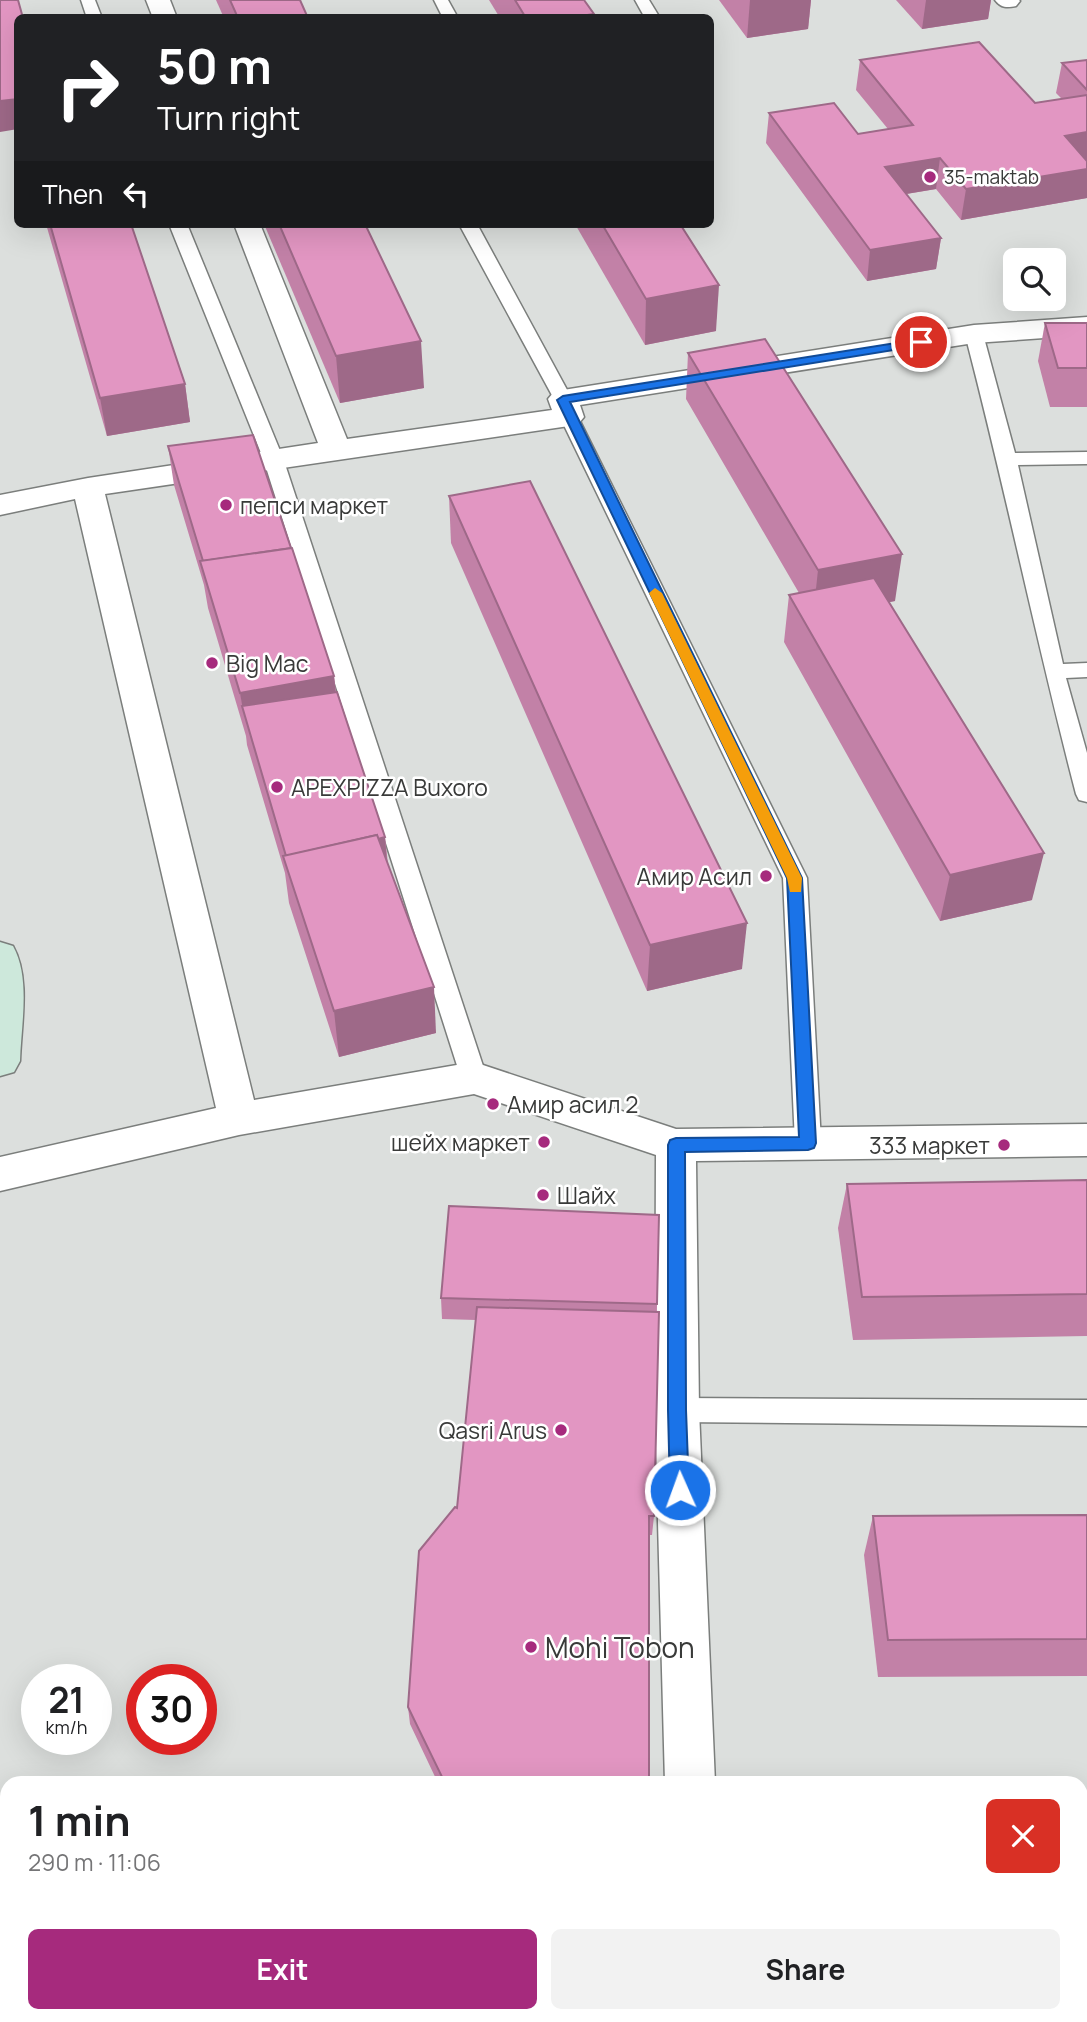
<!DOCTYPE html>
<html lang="en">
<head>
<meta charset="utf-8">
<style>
	body { margin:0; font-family:Manrope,sans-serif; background:#f2f2f2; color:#202124; height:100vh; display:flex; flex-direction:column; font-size:26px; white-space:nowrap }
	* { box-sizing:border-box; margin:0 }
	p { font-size:23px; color:#757577 }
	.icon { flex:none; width:38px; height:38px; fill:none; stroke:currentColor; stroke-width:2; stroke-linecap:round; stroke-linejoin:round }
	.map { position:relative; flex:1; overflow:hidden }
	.panel { position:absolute; left:0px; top:1776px; width:1088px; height:247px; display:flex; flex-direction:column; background:#fff; border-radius:21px 21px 0 0; box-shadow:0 7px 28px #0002 }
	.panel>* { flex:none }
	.guide { position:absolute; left:14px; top:14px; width:700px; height:214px; border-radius:10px; box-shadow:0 7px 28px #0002; background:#202124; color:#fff; overflow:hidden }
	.fabs { position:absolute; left:1003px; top:248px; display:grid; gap:14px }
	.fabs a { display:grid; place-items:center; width:63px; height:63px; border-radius:10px; background:#fff; box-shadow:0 7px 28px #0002; font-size:35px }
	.speed { position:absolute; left:21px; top:1664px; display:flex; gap:14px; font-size:35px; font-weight:700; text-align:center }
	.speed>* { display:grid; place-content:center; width:91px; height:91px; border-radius:50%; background:#fff; box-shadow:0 7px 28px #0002; line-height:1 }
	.speed small { font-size:18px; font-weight:400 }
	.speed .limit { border:10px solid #d22; background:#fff; color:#111 }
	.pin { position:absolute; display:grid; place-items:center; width:60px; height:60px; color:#fff; margin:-30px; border:4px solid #fff; border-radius:50%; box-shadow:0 2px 7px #0007 }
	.me { position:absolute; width:77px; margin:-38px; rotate:358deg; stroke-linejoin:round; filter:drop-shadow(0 0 5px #0008) }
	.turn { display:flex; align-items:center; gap:24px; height:147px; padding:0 28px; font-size:32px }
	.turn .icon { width:91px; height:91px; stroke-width:2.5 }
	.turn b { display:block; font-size:49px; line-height:60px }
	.then { display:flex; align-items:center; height:66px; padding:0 28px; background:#0003; gap:14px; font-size:26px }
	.round { display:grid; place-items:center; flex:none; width:74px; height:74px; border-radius:10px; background:#f2f2f2 }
	.summary { display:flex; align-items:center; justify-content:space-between; height:119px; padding:0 28px }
	h1 { font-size:42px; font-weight:700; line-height:52px }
	.button { display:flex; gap:14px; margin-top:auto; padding:14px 28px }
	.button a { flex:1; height:80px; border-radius:10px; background:#a62a7d; color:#fff; font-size:28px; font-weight:700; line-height:80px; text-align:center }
	.button a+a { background:#f2f2f2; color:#202124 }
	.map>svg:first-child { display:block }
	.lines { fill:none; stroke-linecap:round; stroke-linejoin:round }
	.lane-casing { stroke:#7b7e7c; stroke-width:3 }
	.street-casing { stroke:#7b7e7c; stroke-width:3 }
	.secondary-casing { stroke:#7b7e7c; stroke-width:3 }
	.lane { fill:#fff; fill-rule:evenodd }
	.street { fill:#fff; fill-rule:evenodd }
	.secondary { fill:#cde8db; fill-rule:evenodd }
	.wall { fill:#c281a7 }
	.shaded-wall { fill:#9e6988 }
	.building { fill:#e296c2; stroke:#9e6988; stroke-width:2 }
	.route { fill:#1a73e8; stroke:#114b97; stroke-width:2 }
	.slow { fill:#f59e0b }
	.poi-dot { fill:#a62a7d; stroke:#fff; stroke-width:2.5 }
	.labels { text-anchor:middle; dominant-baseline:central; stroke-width:5; stroke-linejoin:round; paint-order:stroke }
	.far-poi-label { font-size:19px; fill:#393a39; stroke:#fff; text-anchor:start }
	.poi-label { font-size:23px; fill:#393a39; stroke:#fff; text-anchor:start }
	.near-poi-label { font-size:28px; fill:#393a39; stroke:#fff; text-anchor:start }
</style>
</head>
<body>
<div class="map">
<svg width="1087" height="2022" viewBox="0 0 1087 2022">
	<rect width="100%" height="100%" fill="#dcdfdd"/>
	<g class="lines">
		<g class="lane-casing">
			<g id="lane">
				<path d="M81 0H95L102 18H87Z"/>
				<path d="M434 0H448L458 18H443Z"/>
				<path d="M635 0H649L660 18H645Z"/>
				<path d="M169 224H187L283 458 487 1078 483 1085 474 1088 465 1085 461 1078 263 458Z"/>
				<path d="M459 224H477L572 399 570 403H556L554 399Z"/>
				<path d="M974 329 983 334 1015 453 1087 452V464L1018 465 1063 664 1087 663V677L1066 678 1087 753V802L1079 800 1076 794C1036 641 1005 487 965 334Z"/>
				<path d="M569 411 578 417 807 878 821 1143 817 1150 808 1153 799 1150 795 1143 783 878 560 417Z"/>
				<path d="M677 1398 1087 1400V1426L677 1422 667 1419 663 1410 667 1401Z"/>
			</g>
		</g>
		<g class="street-casing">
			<g id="street">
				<path d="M146 0H170L177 18H153Z"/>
				<path d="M995 0H1019L1020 1 1016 6C1007 8 1001 8 995 0Z"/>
				<path d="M234 224H260L347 439 552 410 548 399 553 393 563 390 974 325 1087 317V335L974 343 580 405 584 417 579 423 569 426 105 494 254 1100 474 1062 676 1129 1087 1124V1156L696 1161 699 1410 715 1783H665L655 1410 656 1155 474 1094 239 1135 0 1191V1157L216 1108 75 499 0 515V495L88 478 318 443Z"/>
				<rect x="672" y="2016" width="54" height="6"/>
			</g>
		</g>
		<g class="secondary-casing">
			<path id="secondary" d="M0 942 13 946C31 978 21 1025 20 1061L14 1072 0 1076Z"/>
		</g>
		<use href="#lane" class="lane"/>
		<use href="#street" class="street"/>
		<use href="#secondary" class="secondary"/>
	</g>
	<g class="wall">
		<path d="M216 0H300L308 18H224Z"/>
		<path d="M489 0H584L593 18H500Z"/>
		<path d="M719 0H811L808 29 747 38Z"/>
		<path d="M896 0H991L988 19 922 29Z"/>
		<path d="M860 60 1035 103 1062 99 1056 93 1062 63 1087 60V198L961 220 936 189 906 194 941 238 936 269 867 281 766 143 769 113 858 134 888 129 856 90Z"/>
		<path d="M46 224H131L185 384 190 422 107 436Z"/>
		<path d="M264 224H365L424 388 340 403Z"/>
		<path d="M575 224H680L716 331 645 345Z"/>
		<path d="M1045 323H1087V407H1050L1038 361Z"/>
		<path d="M688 353 895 601 889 602 1032 900 940 921 784 642 789 595 799 593 686 399Z"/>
		<path d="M168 446 334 676 336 692 385 837 388 864 436 1033 339 1057 289 903 285 873 247 745 246 736 208 608 204 585 174 485Z"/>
		<path d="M449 496 742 969 647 991 451 543Z"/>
		<path d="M1087 1180V1336L853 1340 838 1228 847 1184Z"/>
		<path d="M441 1298 657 1304 654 1516 652 1535H649V1783H438L410 1724 408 1707 457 1508 476 1320 442 1319Z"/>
		<path d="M1087 1515V1676L878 1677 864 1555 873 1516Z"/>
		<path d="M856 2016H1082L1087 2022H856Z"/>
	</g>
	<g class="shaded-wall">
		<path d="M750 0H811L808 29 747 38Z"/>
		<path d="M926 0H991L988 19 922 29Z"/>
		<path d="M594 14 593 18H567Z"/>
		<path d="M18 99V129L0 132V101Z"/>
		<path d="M1087 132V162L1065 136Z"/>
		<path d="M940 158 936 189 882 198 885 167Z"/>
		<path d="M1087 169V198L961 220 966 189Z"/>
		<path d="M941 238 936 269 867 281 870 250Z"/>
		<path d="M719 285 716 331 645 345 646 299Z"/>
		<path d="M421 341 424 388 340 403 336 356Z"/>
		<path d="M185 384 190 422 107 436 100 398Z"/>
		<path d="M902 554 895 601 813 617 818 570Z"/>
		<path d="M334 676 339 723 243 710 240 693Z"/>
		<path d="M385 837 388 875 286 856Z"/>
		<path d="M1044 853 1032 900 940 921 950 875Z"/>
		<path d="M747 923 742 969 647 991 650 945Z"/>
		<path d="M434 987 436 1033 339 1057 334 1011Z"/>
	</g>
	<g class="building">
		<path d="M0 0H18L23 18H18V99L0 101Z"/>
		<path d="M230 0H300L308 18H238Z"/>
		<path d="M515 0H584L594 14 567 18H526Z"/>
		<path d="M979 42 1035 103 1087 95V132L1065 136 1087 161V169L966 189 940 158 885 167 941 238 870 250 769 113 834 103 858 134 913 125 860 60Z"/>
		<path d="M1087 60V90L1062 63Z"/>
		<path d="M50 224H131L185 384 100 398Z"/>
		<path d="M279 224H365L421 341 336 356Z"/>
		<path d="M602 224H680L719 285 646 299Z"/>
		<path d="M1045 323H1087V368H1058Z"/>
		<path d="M765 339 902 554 818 570 688 353Z"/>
		<path d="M253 435 291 548 203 561 168 446Z"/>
		<path d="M530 481 747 923 650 945 449 496Z"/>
		<path d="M292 548 334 676 240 693 200 561Z"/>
		<path d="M874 578 1044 853 950 875 789 595Z"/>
		<path d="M337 692 385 837 378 839 377 835 286 856 242 706Z"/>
		<path d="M377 835 434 987 334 1011 283 856Z"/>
		<path d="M1087 1180V1294L862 1297 847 1184Z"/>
		<path d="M449 1206 659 1215 657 1304 441 1298Z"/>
		<path d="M477 1307 659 1312 654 1516H649V1783H513L444 1781 408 1707 419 1551 455 1507 457 1508Z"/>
		<path d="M1087 1515V1639L888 1640 873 1516Z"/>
		<path d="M1082 1905H1087V2022H868L867 2016H1082Z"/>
		<rect x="411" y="2016" width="241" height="6"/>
	</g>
	<path class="route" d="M921 339 925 340V345L570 402 802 878 816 1143 814 1148 808 1150 685 1152 686 1410 689 1490 686 1496 680 1499 673 1496 670 1490 668 1410V1145L670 1140 676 1138 799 1137 787 878 557 400 563 396Z"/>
	<path class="slow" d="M655 588 662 593 802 878 801 892H790L787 878 649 593Z"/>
	<g class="poi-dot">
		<circle cx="930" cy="177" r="7"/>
		<circle cx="226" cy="505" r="7"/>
		<circle cx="212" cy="663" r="7"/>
		<circle cx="277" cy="787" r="7"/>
		<circle cx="766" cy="876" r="7"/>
		<circle cx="493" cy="1104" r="7"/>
		<circle cx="544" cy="1142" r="7"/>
		<circle cx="1004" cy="1145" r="7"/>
		<circle cx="543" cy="1195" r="7"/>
		<circle cx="561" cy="1430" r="7"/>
		<circle cx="531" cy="1647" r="7"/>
	</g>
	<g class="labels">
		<g class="far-poi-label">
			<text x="944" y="177">35-maktab</text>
		</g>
		<g class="poi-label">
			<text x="240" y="505">пепси маркет</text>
			<text x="226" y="663">Big Mac</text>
			<text x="291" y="787">APEXPIZZA Buxoro</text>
			<text x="752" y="876" text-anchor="end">Амир Асил</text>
			<text x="507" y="1104">Амир асил 2</text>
			<text x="530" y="1142" text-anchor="end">шейх маркет</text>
			<text x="990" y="1145" text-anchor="end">333 маркет</text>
			<text x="557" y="1195">Шайх</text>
			<text x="547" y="1430" text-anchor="end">Qasri Arus</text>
		</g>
		<g class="near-poi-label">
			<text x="545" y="1647">Mohi Tobon</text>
		</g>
	</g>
</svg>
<div class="fabs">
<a><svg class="icon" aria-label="search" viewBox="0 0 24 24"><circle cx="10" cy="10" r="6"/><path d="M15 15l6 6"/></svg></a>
</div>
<div class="speed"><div>21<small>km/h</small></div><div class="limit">30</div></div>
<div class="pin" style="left:921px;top:342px;background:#d93025"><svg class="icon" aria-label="arrive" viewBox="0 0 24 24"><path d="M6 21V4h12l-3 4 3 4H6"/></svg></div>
<svg class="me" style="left:680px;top:1490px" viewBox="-20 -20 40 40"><circle r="17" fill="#1a73e8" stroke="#fff" stroke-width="3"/><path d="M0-11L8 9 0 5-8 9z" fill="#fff"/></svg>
<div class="guide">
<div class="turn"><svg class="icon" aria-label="right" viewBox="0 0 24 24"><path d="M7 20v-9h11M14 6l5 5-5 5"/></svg><div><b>50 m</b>Turn right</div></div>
<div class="then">Then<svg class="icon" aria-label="left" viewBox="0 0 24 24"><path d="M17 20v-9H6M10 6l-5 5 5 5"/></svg></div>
</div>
<section class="panel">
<div class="summary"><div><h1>1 min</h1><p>290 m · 11:06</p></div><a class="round" style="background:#d93025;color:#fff"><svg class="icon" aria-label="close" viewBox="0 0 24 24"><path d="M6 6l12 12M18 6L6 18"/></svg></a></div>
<div class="button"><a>Exit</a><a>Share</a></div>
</section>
</div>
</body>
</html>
